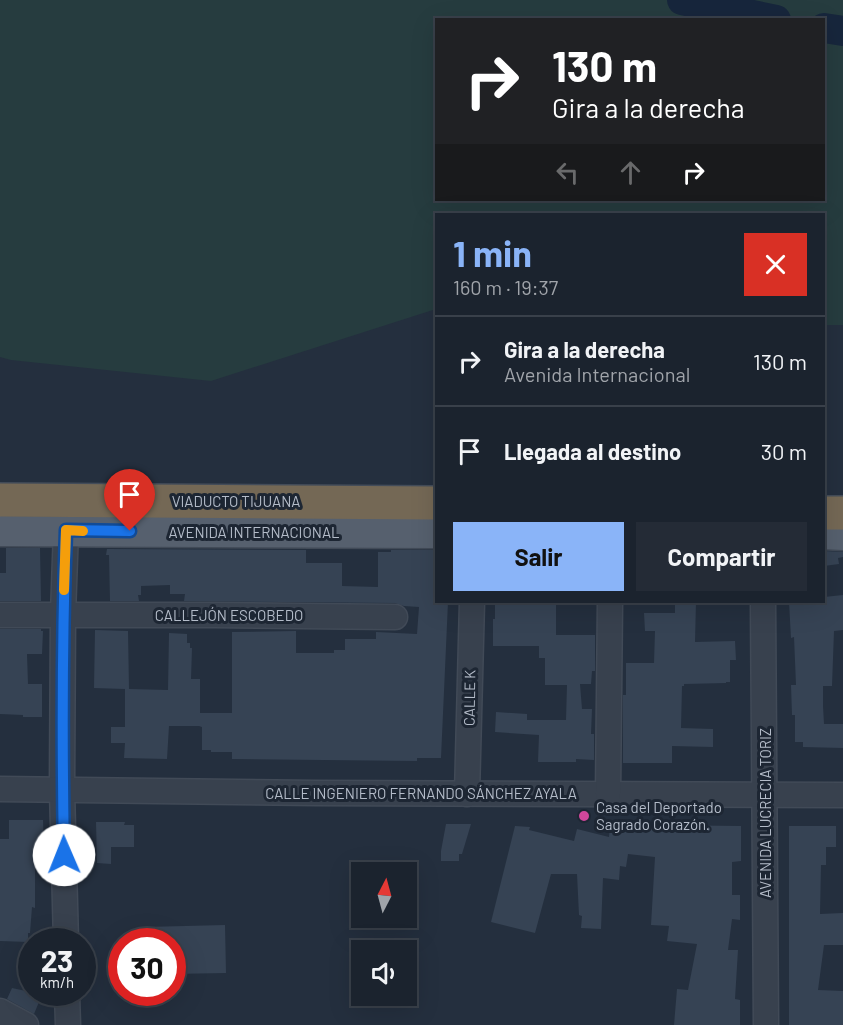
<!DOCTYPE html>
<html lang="es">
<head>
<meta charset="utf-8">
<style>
	body { margin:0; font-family:Barlow,sans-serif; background:#242b36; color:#f1f3f6; height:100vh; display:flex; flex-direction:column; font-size:22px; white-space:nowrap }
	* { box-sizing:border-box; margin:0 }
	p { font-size:20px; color:#a0a4aa }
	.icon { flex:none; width:33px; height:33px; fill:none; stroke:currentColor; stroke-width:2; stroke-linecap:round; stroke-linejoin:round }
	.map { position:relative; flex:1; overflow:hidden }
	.details { position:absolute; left:435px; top:213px; width:390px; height:390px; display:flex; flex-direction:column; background:#1b232e; border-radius:0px; box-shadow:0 6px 24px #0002,0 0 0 2px #39404a }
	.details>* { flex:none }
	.hud { position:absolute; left:435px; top:18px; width:390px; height:183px; border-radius:0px; box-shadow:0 6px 24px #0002,0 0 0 2px #39404a; background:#202124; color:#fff; overflow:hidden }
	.needle { width:39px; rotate:6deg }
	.controls { position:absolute; left:351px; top:862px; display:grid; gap:12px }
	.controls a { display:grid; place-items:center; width:66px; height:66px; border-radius:0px; background:#1b232e; box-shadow:0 6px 24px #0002,0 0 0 2px #39404a; font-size:30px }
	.speed { position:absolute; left:18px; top:928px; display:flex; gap:12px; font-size:30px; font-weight:700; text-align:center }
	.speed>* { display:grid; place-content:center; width:78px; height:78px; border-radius:50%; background:#1b232e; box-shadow:0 6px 24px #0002,0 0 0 2px #39404a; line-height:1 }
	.speed small { font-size:15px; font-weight:400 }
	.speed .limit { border:9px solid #d22; background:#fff; color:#111 }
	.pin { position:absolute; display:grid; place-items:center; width:51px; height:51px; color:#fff; margin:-62px -26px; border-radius:50% 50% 50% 0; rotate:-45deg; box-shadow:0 0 6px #0007 }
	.pin .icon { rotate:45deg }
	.me { position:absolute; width:66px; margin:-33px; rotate:359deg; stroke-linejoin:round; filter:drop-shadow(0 0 4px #0008) }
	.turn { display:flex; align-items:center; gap:21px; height:126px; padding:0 18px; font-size:27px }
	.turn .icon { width:78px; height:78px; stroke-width:2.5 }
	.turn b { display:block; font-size:42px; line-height:51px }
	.lanes { display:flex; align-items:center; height:57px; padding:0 18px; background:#0003; justify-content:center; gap:30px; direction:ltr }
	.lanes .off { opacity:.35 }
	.round { display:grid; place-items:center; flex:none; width:63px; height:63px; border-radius:0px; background:#242b36 }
	.overview { display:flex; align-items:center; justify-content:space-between; height:102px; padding:0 18px }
	h1 { font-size:36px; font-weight:700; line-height:45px; color:#8ab4f8 }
	.button { display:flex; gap:12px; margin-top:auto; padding:12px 18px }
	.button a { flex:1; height:69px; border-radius:0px; background:#8ab4f8; color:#111; font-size:24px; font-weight:700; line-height:69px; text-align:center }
	.button a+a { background:#242b36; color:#f1f3f6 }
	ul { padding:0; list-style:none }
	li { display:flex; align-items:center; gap:18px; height:90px; padding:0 18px; border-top:2px solid #39404a }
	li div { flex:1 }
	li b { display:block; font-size:22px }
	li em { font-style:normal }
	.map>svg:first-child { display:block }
	.green { fill:#263c3f; fill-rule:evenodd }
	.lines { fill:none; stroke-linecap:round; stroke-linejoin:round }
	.river { stroke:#17263c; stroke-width:30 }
	.building { fill:#364354 }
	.minor-casing { stroke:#414a57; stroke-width:27 }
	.major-casing { stroke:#414a57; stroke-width:33 }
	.highway-casing { stroke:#434c59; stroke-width:36 }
	.minor { stroke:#38414e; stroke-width:24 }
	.major { stroke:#56606e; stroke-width:30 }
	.highway { stroke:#746855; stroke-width:33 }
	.route-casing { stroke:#114b97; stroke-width:15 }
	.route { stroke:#1a73e8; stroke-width:10 }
	.slow { stroke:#f59e0b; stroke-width:10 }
	.hotel-dot { fill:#d1479c; stroke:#1d2633; stroke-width:2 }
	.labels { text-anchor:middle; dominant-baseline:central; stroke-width:6; stroke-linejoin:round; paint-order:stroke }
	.street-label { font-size:15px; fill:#b4bcc9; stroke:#1d2633 }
	.poi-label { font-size:15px; fill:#b4bcc9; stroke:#1d2633; text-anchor:start }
</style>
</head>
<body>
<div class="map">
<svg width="843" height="1025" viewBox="0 0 843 1025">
	<rect width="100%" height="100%" fill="#242f3e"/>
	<path class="green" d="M0 0H843V325H824V214H436V309L211 381 11 360 0 357ZM436 20H824V200H436Z"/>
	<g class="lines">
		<g class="river">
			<path d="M682 0 776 20"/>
			<path d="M824 28 843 31"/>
		</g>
	</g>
	<g class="building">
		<path d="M6 548H40L41 601H0V573H6Z"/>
		<path d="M107 549 306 550V563H342V586L378 587V552H391V550H436V602H448L441 758H417V761L232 759V752H211V750H202V727L199 726H169L167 759 124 758 125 743H111V727H125V689L94 688 95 630 128 631 129 689 168 690 169 633 187 634V643H190V648H192L191 679H200V713H232V632L296 631V653H334V650H345V639H376V632L417 634 419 607 404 606 395 603 184 601 185 594H170V585L141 586V595H138L139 601H110L109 555H106Z"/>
		<path d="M824 551 843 552V557L838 558 839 564 824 566Z"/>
		<path d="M843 595V630L834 631 832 686H823V706L824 724H843V748L803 747V742H795V715H792L791 685H796L794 637 791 638 789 602H824V597Z"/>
		<path d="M495 602H556V635H595V671H592L591 684H580L582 709H592L591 734H594V760L576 759V762H538L539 735 495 732 496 712 527 714V720H566L567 685H545V658H539V646H493V619H495Z"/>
		<path d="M675 602H696L695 642 735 641 736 660H730V682H726V683L684 684V686H682L681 728 713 729V747L672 746V763H623V695H626V663H654L655 631H645L644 613H675Z"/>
		<path d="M0 629H41V631H43L42 654H27L28 684H42V717H23V715L0 714Z"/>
		<path d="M9 820H43L44 846H35V908L32 907 30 933H28V942L0 941V839H9Z"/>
		<path d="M96 822H125L124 825H134V847H111V864L97 863Z"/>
		<path d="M446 824H471L462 854H459V861H441V851Z"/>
		<path d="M657 825 741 826V861L732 862V895H740V920L732 919 728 950H738L735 999 740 1000V1025H674L677 989 688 990 697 944 667 941 669 926 651 925 655 857 628 854 626 867 620 866 619 880 603 878 601 929 581 928 582 916 579 915 577 874H551L535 933 491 922 515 826 530 827 529 830 574 841 577 829 609 837 610 827H657Z"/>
		<path d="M789 826H836V847H826V865H821L820 914 843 913V945H824L818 990 843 991V1025H789Z"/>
		<path d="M225 925 226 973 172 974V942H145V927Z"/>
		<path d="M12 988 35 993 34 1000 39 1002 34 1014 7 999Z"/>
	</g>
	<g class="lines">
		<g class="minor-casing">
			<g id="minor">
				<path d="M66 530 63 614 62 790 66 942"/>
				<path d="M763 602 766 1025"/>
				<path d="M0 615H215L395 617"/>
				<path d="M0 789 316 793 843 795"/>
				<path d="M467 794 472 602"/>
				<path d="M608 794 610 602"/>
				<path d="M67 993 68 1025"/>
				<path d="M0 1011 26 1025"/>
			</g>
		</g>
		<g class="major-casing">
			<g id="major">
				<path d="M0 531 436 533"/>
				<path d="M824 534 843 535"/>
			</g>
		</g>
		<g class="highway-casing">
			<g id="highway">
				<path d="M0 500 436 503"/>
				<path d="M824 513H843"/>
			</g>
		</g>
		<use href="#minor" class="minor"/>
		<use href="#major" class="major"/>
		<use href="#highway" class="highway"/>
	</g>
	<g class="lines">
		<g class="route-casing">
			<path id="route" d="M64 855C62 747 62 639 66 530L130 531"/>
		</g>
		<use href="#route" class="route"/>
		<path class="slow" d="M64 590 66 530 83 531"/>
	</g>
	<circle class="hotel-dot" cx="584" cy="816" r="6"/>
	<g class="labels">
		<g class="street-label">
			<text x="236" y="501">VIADUCTO TIJUANA</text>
			<text x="254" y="532">AVENIDA INTERNACIONAL</text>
			<text x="229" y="615">CALLEJÓN ESCOBEDO</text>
			<text transform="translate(469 698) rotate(-89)">CALLE K</text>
			<text x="421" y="793">CALLE INGENIERO FERNANDO SÁNCHEZ AYALA</text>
			<text transform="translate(765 813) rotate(-90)">AVENIDA LUCRECIA TORIZ</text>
		</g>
		<g class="poi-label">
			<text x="596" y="807">Casa del Deportado<tspan x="596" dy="17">Sagrado Corazón.</tspan></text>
		</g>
	</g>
</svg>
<div class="controls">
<a><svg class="needle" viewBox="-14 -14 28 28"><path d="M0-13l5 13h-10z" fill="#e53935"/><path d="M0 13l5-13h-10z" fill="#a0a4aa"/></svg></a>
<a><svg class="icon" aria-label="sound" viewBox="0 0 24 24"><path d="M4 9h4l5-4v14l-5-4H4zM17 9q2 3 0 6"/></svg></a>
</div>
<div class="speed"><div>23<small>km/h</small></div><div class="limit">30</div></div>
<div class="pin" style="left:130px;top:531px;background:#d93025"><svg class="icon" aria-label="arrive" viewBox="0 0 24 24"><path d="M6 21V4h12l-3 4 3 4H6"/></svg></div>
<svg class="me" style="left:64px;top:855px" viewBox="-20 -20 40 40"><circle r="19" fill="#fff"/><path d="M0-13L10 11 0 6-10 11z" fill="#1a73e8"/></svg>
<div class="hud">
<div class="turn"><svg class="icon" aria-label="right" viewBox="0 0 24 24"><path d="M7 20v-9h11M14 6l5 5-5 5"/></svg><div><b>130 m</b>Gira a la derecha</div></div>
<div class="lanes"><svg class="icon off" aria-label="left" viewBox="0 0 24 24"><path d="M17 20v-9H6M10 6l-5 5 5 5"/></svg><svg class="icon off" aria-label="ahead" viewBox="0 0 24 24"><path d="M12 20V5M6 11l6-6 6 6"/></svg><svg class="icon" aria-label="right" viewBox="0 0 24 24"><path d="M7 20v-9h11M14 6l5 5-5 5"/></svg></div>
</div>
<section class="details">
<div class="overview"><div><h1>1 min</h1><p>160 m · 19:37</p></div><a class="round" style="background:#d93025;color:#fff"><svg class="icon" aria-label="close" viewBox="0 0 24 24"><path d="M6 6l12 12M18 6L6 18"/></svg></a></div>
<ul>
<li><svg class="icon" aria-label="right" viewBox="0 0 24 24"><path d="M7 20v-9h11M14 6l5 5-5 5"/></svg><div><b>Gira a la derecha</b><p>Avenida Internacional</p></div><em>130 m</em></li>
<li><svg class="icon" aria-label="arrive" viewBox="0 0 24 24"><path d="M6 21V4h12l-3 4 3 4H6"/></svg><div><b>Llegada al destino</b></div><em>30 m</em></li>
</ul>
<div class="button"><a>Salir</a><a>Compartir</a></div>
</section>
</div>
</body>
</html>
